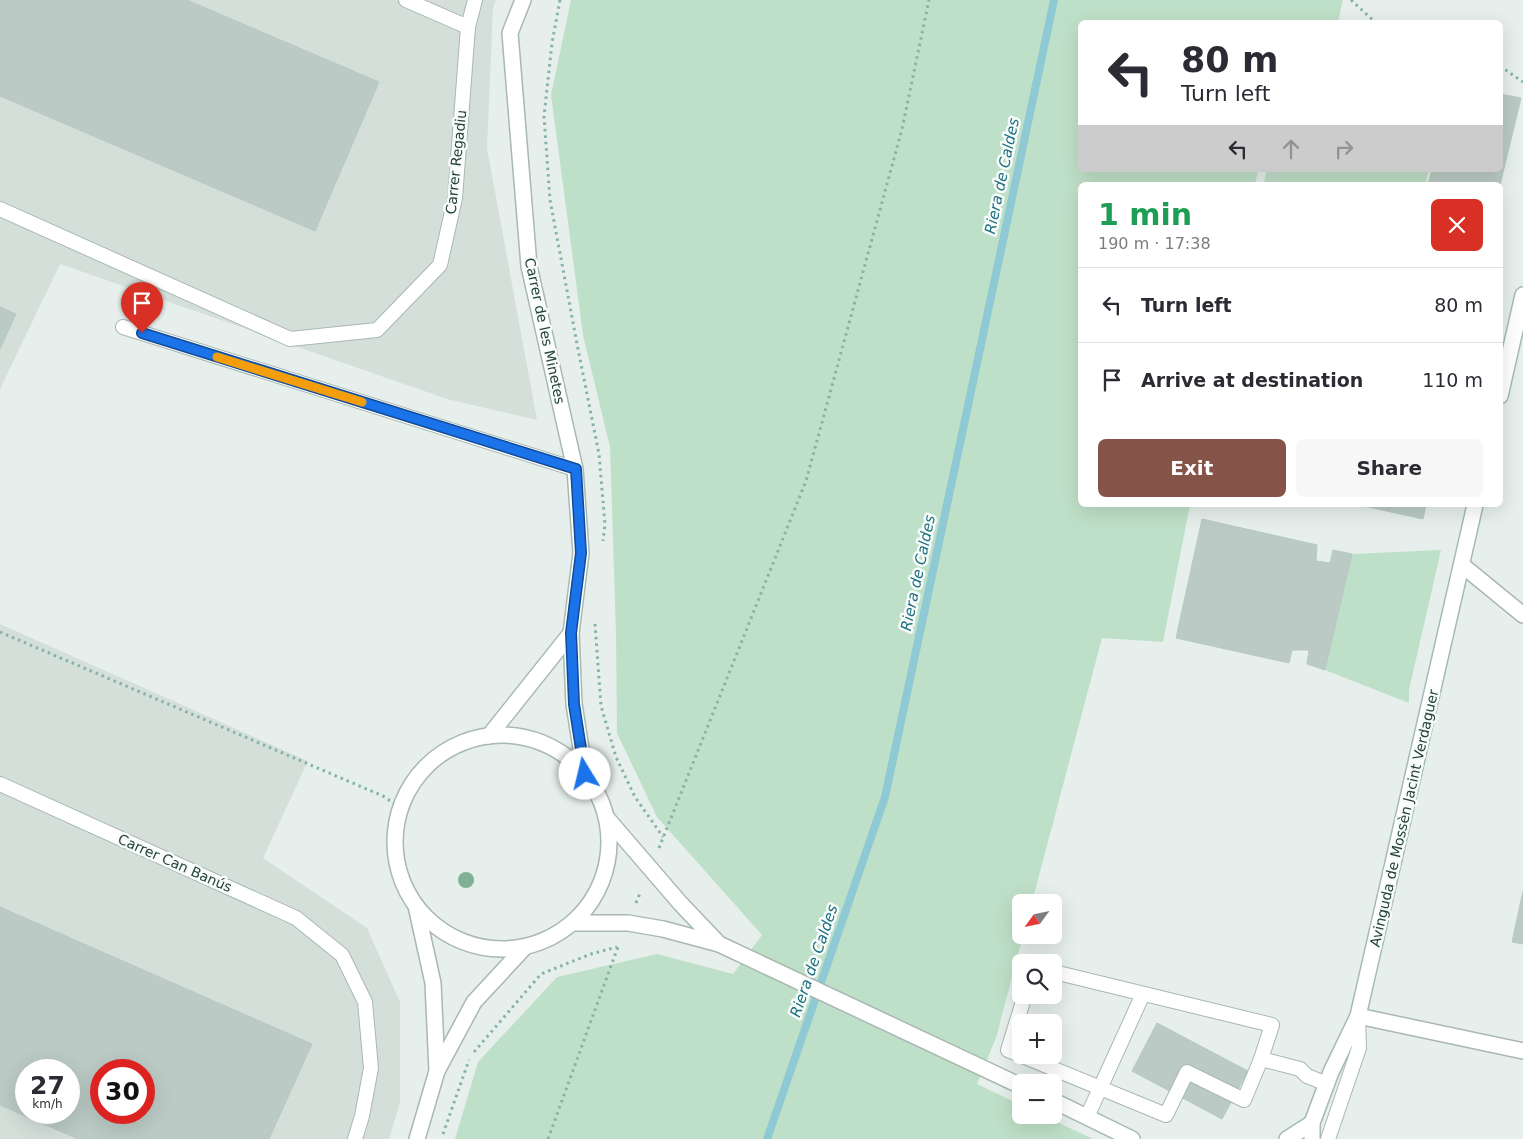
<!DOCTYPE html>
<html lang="en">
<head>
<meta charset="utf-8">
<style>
	body { margin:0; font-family:"DejaVu Sans",sans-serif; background:#f7f7f7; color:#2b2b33; height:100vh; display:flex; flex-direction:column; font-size:19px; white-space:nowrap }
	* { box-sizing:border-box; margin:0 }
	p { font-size:16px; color:#7c7c81 }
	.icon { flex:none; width:28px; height:28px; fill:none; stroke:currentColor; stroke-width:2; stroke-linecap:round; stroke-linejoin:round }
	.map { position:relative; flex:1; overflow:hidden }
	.details { position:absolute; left:1078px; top:182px; width:425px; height:325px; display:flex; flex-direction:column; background:#fff; border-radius:8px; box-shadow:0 5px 20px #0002 }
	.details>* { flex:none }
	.top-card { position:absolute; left:1078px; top:20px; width:425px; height:152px; border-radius:8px; box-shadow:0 5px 20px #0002; background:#fff; color:#2b2b33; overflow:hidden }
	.needle { width:32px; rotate:237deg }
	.controls { position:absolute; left:1012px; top:894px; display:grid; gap:10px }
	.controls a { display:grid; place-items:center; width:50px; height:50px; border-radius:8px; background:#fff; box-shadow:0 5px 20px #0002; font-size:25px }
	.speed { position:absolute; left:15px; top:1059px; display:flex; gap:10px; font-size:25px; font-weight:700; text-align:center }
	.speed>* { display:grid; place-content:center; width:65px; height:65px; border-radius:50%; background:#fff; box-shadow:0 5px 20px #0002; line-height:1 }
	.speed small { font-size:12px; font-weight:400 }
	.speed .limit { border:8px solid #d22; background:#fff; color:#111 }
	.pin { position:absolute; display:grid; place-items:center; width:42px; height:42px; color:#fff; margin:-51px -21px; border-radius:50% 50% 50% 0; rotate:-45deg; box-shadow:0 0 5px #0007 }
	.pin .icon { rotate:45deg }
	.me { position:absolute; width:55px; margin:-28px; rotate:351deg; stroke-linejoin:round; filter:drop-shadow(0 0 4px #0008) }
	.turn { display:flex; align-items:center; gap:18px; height:105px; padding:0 20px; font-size:22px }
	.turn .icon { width:65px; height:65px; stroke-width:2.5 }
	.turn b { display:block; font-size:35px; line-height:42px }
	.lanes { display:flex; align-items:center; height:48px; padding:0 20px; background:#0003; justify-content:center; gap:25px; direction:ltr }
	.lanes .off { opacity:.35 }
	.round { display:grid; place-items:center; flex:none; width:52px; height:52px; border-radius:8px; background:#f7f7f7 }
	.summary { display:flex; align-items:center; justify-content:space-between; height:85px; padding:0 20px }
	h1 { font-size:30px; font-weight:800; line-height:38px; color:#1e9e55 }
	.button { display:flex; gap:10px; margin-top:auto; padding:10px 20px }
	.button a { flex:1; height:58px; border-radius:8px; background:#855347; color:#fff; font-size:20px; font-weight:800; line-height:58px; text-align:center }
	.button a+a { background:#f7f7f7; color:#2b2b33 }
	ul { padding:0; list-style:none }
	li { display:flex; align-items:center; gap:15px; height:75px; padding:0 20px; border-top:1px solid #e1e1e2 }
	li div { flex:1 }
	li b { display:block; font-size:19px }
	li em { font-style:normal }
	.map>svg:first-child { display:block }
	.built { fill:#d4dfda; fill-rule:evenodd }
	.green { fill:#bfe0c8 }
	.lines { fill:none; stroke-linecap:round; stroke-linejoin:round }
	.stream { stroke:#8ec9d4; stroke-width:8 }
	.building { fill:#bbcac4; stroke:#b8c9c2; fill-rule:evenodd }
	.service-casing { stroke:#a8b8b2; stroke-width:16 }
	.pedestrian-casing { stroke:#a8b8b2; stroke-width:18 }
	.minor-casing { stroke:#a8b8b2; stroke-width:18 }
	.tertiary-casing { stroke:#a8b8b2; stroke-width:18 }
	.secondary-casing { stroke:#a4bbb3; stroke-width:18 }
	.path { stroke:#86b3a5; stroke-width:3; stroke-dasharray:2.5 4; stroke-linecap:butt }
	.service { stroke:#fff; stroke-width:14 }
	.pedestrian { stroke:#fff; stroke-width:15 }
	.minor { stroke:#fff; stroke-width:15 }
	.tertiary { stroke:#fff; stroke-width:15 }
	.secondary { stroke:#fff; stroke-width:15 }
	.tree { fill:#80af93 }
	.route-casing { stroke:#114b97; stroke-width:12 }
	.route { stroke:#1a73e8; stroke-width:9 }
	.slow { stroke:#f59e0b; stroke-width:9 }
	.labels { text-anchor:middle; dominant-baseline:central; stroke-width:5; stroke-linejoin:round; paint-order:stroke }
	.street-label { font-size:14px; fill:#24423a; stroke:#f7fbf9 }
	.water-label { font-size:15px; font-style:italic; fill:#1c6f80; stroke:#f7fbf9 }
</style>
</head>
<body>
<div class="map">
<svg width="1523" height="1139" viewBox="0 0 1523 1139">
	<rect width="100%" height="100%" fill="#e6efeb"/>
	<g class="built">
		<path d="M0 0H496L493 8 487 148 537 420 447 399 60 264 0 389Z"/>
		<path d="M0 624 308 761 263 858 367 928 400 1002V1102L389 1139H0ZM26 1070H69V1112H26ZM101 1070H144V1112H101Z"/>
	</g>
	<g class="green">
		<path d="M571 0H1343L1338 22H1080V170H1258L1255 185H1080V505H1190L1163 642 1102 638 1032 902H1021V935H1023L996 1038 977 1084 1021 1105V1115H1042L1093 1139H455L478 1062 557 977 657 954 733 974 762 935 657 817 617 733 616 633 610 447 583 335 551 95Z"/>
		<path d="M1267 170H1429L1425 185H1263Z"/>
		<path d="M1441 550 1409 690V703L1325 670 1352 554Z"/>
	</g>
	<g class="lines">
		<path class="stream" d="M767 1139 885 797 1054 0"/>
	</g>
	<g class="building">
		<path d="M0 0H187L379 82 315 231 0 96Z"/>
		<path d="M1500 94 1521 98 1500 185H1428L1432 170H1500Z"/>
		<path d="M0 307 16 314 0 349Z"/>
		<path d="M1359 505H1426L1423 519Z"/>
		<path d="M1202 519 1317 545 1316 561 1330 563 1333 550 1352 554 1325 670 1307 664 1309 650H1292L1289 663 1176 638Z"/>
		<path d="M1523 891V944L1512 942Z"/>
		<path d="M0 907 312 1044 269 1139H78L0 1105ZM26 1070H69V1112H26ZM101 1070H144V1112H101Z"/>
		<path d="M1157 1023 1248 1071 1222 1119 1132 1071Z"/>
	</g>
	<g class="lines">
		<g class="service-casing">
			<g id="service">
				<path d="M406 0 468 27"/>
				<path d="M0 209 290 339 377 330 440 265 455 198 468 27 475 0"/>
				<path d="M123 327 575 469"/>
				<path d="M0 784 296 918 342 955 365 1002 371 1068 362 1116 355 1139"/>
				<path d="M1025 995 1008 1050 1166 1115 1187 1072 1244 1100 1261 1059 1272 1025 1054 972"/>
				<path d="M1261 1059 1300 1069 1307 1076 1327 1084"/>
				<path d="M1087 1117 1143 994"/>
				<path d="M1328 1139 1359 1048 1358 1016"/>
			</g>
		</g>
		<g class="pedestrian-casing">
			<path id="pedestrian" d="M1358 1016 1523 1051"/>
		</g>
		<g class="minor-casing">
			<g id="minor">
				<path d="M523 0 510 33 529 266 575 469 581 553 571 633 574 704 585 774"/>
				<path d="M1462 565 1523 615"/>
				<circle cx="502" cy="842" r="107"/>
				<path d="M489 736 571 633"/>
				<path d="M416 906 433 983 437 1071"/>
				<path d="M417 1139 437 1071 474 1002 525 947"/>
			</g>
		</g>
		<g class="tertiary-casing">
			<g id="tertiary">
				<path d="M606 817 680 903 719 944"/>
				<path d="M573 923H628L663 929 719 944 1021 1086"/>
				<path d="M1054 1101 1132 1139"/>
			</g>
		</g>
		<g class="secondary-casing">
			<g id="secondary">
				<path d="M1500 396 1523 295"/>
				<path d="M1287 1139 1312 1123"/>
				<path d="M1312 1139V1123L1331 1072 1358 1016 1475 505"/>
			</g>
		</g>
		<g class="path">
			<path d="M560 0 552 43 544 116 550 200 578 349 599 454 605 525 603 541"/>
			<path d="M1351 0 1375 22"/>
			<path d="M1500 66 1523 82"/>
			<path d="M595 624 601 706 616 757 635 797 663 837"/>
			<path d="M0 632 383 796 401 808"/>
			<path d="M659 848 806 481 902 129 929 0"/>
			<path d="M636 903 641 891"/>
			<path d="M474 1052 541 974 591 954 617 947"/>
			<path d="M443 1134 469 1060"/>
			<path d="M548 1139 619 944"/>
		</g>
		<use href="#service" class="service"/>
		<use href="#pedestrian" class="pedestrian"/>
		<use href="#minor" class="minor"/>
		<use href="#tertiary" class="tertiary"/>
		<use href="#secondary" class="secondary"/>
	</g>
	<circle class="tree" cx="466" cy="880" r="8"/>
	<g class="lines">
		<g class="route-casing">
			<path id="route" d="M142 333 576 469 581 553 571 633 574 704 585 774"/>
		</g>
		<use href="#route" class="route"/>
		<path class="slow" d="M217 357 362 402"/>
	</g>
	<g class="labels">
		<g class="street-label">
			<text transform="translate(456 162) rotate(-84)">Carrer Regadiu</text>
			<text transform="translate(545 331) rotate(78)">Carrer de les Minetes</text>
			<text transform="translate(1404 818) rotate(-77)">Avinguda de Mossèn Jacint Verdaguer</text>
			<text transform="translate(175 863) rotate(24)">Carrer Can Banús</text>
		</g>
		<g class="water-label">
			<text transform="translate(1002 176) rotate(-78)">Riera de Caldes</text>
			<text transform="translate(918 573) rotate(-78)">Riera de Caldes</text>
			<text transform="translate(814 961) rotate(-71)">Riera de Caldes</text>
		</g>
	</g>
</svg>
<div class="controls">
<a><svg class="needle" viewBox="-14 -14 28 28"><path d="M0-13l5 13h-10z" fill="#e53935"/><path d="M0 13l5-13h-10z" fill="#7c7c81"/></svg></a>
<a><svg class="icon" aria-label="search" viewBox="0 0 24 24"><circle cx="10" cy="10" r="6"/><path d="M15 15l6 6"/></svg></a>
<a>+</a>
<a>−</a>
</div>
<div class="speed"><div>27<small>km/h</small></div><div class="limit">30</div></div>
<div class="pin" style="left:142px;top:333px;background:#d93025"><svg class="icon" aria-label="arrive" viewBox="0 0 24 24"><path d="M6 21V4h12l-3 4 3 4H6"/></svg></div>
<svg class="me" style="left:585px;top:774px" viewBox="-20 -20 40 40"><circle r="19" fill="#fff"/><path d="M0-13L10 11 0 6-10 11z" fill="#1a73e8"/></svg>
<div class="top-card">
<div class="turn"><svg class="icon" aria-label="left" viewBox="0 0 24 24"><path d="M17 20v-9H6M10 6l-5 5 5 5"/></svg><div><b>80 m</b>Turn left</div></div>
<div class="lanes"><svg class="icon" aria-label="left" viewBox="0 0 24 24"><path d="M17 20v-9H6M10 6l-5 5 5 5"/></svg><svg class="icon off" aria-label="ahead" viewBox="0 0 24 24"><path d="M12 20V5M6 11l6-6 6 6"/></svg><svg class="icon off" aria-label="right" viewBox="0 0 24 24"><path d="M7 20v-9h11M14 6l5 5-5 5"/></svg></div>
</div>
<section class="details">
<div class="summary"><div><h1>1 min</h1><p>190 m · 17:38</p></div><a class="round" style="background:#d93025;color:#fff"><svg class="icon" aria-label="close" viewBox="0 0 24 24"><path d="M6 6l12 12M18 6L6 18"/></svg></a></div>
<ul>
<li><svg class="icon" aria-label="left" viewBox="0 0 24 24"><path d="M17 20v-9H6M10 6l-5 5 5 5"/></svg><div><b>Turn left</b></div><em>80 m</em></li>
<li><svg class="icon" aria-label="arrive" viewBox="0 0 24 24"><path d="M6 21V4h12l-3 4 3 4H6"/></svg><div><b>Arrive at destination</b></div><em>110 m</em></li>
</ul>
<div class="button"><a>Exit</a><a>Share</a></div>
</section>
</div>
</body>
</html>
